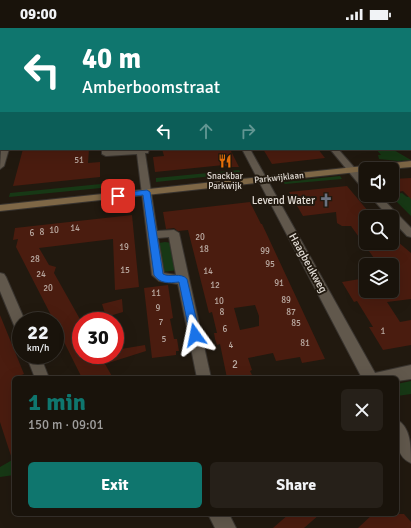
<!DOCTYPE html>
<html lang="en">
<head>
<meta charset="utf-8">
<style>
	body { margin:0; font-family:Signika,sans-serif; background:#262019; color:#f1f3f6; height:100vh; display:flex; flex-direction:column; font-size:15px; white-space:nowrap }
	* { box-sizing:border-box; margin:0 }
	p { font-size:13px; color:#9f9e9d }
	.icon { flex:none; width:22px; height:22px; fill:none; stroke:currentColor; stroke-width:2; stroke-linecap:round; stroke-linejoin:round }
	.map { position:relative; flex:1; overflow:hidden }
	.drawer { position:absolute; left:12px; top:348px; width:387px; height:140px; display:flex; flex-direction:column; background:#19130b; border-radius:6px; box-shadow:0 4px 16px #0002,0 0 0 1px #37322c }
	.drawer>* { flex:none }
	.guide { position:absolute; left:0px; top:0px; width:411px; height:122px; box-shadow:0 4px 16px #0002,0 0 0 1px #37322c; background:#0f766e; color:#fff; overflow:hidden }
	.tools { position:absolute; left:359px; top:134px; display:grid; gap:8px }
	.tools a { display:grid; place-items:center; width:40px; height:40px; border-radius:6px; background:#19130b; box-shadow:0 4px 16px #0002,0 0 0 1px #37322c; font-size:20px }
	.speed { position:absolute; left:12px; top:284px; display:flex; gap:8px; font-size:20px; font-weight:700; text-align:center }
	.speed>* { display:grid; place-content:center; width:52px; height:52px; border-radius:50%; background:#19130b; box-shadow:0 4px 16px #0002,0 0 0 1px #37322c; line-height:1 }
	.speed small { font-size:10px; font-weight:400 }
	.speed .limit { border:6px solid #d22; background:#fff; color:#111 }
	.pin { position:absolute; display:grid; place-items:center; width:34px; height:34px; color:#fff; margin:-17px; border-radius:8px; box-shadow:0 2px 6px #0006 }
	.me { position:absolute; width:44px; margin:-22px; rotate:348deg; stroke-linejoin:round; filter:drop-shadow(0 0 3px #0008) }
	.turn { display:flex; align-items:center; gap:14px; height:84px; padding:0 16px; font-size:18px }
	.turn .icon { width:52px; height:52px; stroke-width:2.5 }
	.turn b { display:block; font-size:28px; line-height:34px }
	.lanes { display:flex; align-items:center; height:38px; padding:0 16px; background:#0003; justify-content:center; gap:20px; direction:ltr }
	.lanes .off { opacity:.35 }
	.round { display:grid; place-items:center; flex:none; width:42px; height:42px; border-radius:6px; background:#262019 }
	.overview { display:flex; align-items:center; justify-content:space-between; height:68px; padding:0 16px }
	h1 { font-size:24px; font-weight:700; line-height:30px; color:#0f766e }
	.action { display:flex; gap:8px; margin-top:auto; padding:8px 16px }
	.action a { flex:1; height:46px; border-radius:6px; background:#0f766e; color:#fff; font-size:16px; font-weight:700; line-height:46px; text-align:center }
	.action a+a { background:#262019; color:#f1f3f6 }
	.status { display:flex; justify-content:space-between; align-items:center; height:28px; padding:0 20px; background:#19130b; direction:ltr }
	.status svg { height:11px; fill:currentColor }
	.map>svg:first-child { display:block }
	.green { fill:#173815 }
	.building { fill:#4a1c0f; fill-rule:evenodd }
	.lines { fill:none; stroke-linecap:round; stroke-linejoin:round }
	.street-casing { stroke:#39342f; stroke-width:2 }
	.secondary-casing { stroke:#39342f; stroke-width:2 }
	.street { fill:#61584c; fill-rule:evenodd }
	.secondary { fill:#7e6746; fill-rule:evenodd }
	.route { fill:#1a73e8; stroke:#114b97 }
	.labels { text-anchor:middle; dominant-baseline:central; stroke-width:4; stroke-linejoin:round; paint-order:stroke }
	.number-label { font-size:9px; fill:#baaaa2 }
	.far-poi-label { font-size:9px; fill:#e0dad3; stroke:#21190f }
	.far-street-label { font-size:9px; fill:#e0dad3; stroke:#21190f }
	.poi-label { font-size:11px; fill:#e0dad3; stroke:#21190f; text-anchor:end }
	.street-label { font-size:11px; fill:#e0dad3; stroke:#21190f }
	.near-number-label { font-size:11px; fill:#baaaa2 }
</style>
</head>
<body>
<div class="status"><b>09:00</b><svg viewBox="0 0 49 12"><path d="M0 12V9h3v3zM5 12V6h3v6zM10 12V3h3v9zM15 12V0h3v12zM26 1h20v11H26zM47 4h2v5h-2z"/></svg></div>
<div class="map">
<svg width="411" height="500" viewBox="0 0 411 500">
	<rect width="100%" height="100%" fill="#21190f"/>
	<g class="green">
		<path d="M376 121H392L411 132 398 133 379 131 378 127H381Z"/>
		<path d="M239 142 241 145 156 154V150Z"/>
		<path d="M340 148 342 151 285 156 283 154Z"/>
		<path d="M101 156V160L9 169 10 165Z"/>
		<path d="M402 165 407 169 411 168V188L390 167Z"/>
		<path d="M165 214 173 215 178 242 163 244 159 215Z"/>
		<path d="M411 353V366L397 368V356Z"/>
		<path d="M14 431V447L0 449V439Z"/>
	</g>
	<g class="building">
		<path d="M23 121H89L88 135 100 134V149L13 158Z"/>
		<path d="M162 121H176L177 123 230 121 239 139H228L224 137 155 144 153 129 164 128Z"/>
		<path d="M263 121H318L325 130 272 136Z"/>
		<path d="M411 150V171L403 163 392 165V151Z"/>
		<path d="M347 158 373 189H366V215L398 214 411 225V271L387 274 400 294 411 292V317L383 322 369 299H373L357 273 354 274 342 254 366 250V263H392V237H379L351 198H342L337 195 336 184 303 188 289 164Z"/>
		<path d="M250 174 261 196H262L325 331 302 335 300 329 276 333 273 325 248 330 252 342 250 343 252 347 227 350 220 316 217 317 215 311 214 305H217L212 284 209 285 188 202 178 203 174 200 166 201 163 184ZM255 277 259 288V298L240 302 234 280Z"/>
		<path d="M132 187 139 259 115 262 113 211 39 220 49 237 56 239 54 245 81 293V327H115V322L145 317 146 323 105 336 113 350H82L55 296V293H54L16 219 18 211 13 212 15 200Z"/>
		<path d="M168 257 173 290 170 291 174 311H177L179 323H176V327L152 330 144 260Z"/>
		<path d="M122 271 123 284 106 289 102 276Z"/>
		<path d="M0 287 24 346 14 350V431H12L0 394Z"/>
		<path d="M289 486H320L304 500H273Z"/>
		<path d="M373 486H404L411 494V500H358Z"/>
	</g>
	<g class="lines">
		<g class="street-casing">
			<g id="street">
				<path d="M52 0H62L52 1Z"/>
				<path d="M143 0H153L143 1Z"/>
				<path d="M242 0H251L242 1Z"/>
				<rect x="321" y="0" width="7" height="1"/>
				<path d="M338 0H346V1H339Z"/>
				<rect x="0" y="8" width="1" height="2"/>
				<rect x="410" y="16" width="1" height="4"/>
				<rect x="0" y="24" width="1" height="4"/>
				<path d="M0 79H1L0 84Z"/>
				<path d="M1 121H9L4 138 0 141Z"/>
				<path d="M102 121H110V123L149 121 148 125H145L157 203 174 202 179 205 211 350H197L178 256 159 253 152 247 137 126 106 128 102 126ZM169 209 176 247 164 245 158 210Z"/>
				<path d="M242 121H250L375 345 411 337V351L397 353V350H362Z"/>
				<path d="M330 121H338L366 153V162L363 161Z"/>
				<path d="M369 167H379L411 200V209L407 208 392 192V189H389Z"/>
				<path d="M0 245 4 246 6 249 25 293H21V303L16 302 0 263Z"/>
				<path d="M26 327H40L49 350H35Z"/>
				<path d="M397 392C411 399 411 420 411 435 394 428 397 407 397 392Z"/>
				<path d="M208 486H229L236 500H215Z"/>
			</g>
		</g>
		<g class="secondary-casing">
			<path id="secondary" d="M411 133V139L389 141H366V143L0 183V177Z"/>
		</g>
		<use href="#street" class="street"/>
		<use href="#secondary" class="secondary"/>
	</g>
	<path class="route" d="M147 162 150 164 163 246C170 250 181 244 187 251L200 307 199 310 195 312 191 310 190 307 179 254C169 255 160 256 154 247L143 167 118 170 114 168 118 165Z"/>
	<defs>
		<g id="restaurant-bare" transform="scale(1.08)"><path d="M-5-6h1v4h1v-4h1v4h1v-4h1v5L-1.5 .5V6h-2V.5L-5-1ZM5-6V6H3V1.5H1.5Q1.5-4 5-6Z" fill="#e8710a" stroke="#21190f" stroke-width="2.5" paint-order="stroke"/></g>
		<g id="church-bare" transform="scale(1.08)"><path d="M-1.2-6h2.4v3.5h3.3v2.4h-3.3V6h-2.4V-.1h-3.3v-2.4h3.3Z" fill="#6b7280" stroke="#21190f" stroke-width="2.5" paint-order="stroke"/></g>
	</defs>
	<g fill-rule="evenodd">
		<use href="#restaurant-bare" x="225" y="133"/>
		<use href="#church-bare" x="326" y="172"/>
	</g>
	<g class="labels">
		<g class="number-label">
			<text x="79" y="132">51</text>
			<text x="75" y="200">14</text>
			<text x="54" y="202">10</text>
			<text x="42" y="204">8</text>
			<text x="32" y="205">6</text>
			<text x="200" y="209">20</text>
			<text x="124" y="219">19</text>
			<text x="204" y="221">18</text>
			<text x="265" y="223">99</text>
			<text x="35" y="231">28</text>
			<text x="270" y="236">95</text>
			<text x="125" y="242">15</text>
			<text x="208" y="243">14</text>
			<text x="41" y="246">24</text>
			<text x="279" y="255">91</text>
			<text x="215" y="257">12</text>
			<text x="48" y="260">20</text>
			<text x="156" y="265">11</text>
			<text x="286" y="272">89</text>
			<text x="219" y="273">10</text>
			<text x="158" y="280">9</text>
			<text x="222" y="284">8</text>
			<text x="291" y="284">87</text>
			<text x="161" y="294">7</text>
			<text x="296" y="295">85</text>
			<text x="225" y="301">6</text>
			<text x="383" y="303">1</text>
			<text x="164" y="311">5</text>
			<text x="305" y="315">81</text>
			<text x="231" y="317">4</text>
		</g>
		<g class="far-poi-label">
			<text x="225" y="148">Snackbar<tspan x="225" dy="10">Parkwijk</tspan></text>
		</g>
		<g class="far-street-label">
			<text transform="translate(279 150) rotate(-6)">Parkwijklaan</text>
		</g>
		<g class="poi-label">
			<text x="315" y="172">Levend Water</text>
		</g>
		<g class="street-label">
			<text transform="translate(308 235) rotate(61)">Haagbeukweg</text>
		</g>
		<g class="near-number-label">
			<text x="235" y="336">2</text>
		</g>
	</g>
</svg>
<div class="tools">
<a><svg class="icon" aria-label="sound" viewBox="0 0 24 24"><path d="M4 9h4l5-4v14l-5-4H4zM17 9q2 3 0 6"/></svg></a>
<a><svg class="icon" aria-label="search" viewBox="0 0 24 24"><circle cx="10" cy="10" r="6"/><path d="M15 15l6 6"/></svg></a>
<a><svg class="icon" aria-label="layers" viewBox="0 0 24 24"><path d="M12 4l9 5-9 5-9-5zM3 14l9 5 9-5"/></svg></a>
</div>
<div class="speed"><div>22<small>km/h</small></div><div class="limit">30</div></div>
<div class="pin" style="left:118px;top:168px;background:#d93025"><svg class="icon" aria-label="arrive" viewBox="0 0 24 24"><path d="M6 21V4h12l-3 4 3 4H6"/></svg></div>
<svg class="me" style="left:195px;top:307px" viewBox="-20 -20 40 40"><path d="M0-17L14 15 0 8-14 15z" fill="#1a73e8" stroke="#fff" stroke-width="4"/></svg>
<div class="guide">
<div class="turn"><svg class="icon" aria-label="left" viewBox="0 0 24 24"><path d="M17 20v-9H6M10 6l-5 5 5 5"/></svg><div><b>40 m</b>Amberboomstraat</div></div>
<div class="lanes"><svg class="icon" aria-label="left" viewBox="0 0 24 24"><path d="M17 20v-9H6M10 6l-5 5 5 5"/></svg><svg class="icon off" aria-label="ahead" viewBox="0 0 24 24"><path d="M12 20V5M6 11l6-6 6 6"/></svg><svg class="icon off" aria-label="right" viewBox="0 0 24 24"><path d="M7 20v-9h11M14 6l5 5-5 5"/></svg></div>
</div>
<section class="drawer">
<div class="overview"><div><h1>1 min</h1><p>150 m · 09:01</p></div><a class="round"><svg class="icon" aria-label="close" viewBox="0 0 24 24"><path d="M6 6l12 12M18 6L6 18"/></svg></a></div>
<div class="action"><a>Exit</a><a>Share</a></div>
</section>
</div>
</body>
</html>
